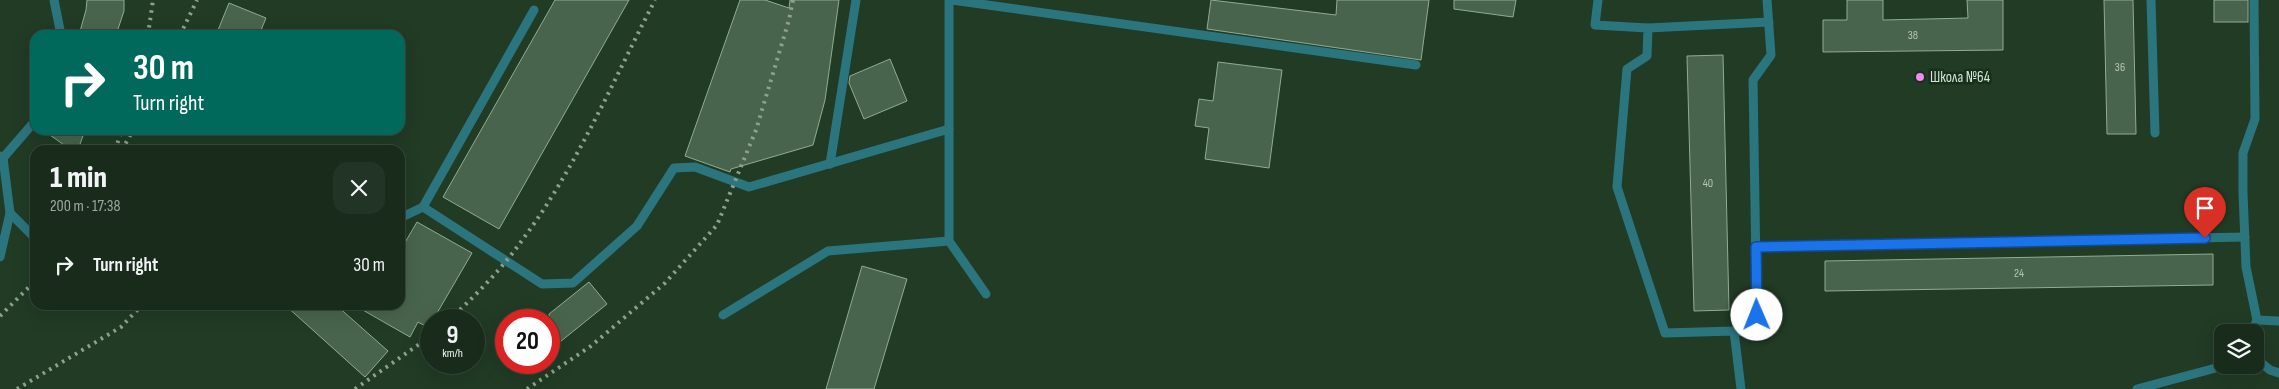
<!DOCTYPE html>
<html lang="en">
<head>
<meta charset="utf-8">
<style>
	body { margin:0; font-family:"Sofia Sans Condensed",sans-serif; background:#223425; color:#f1f3f6; height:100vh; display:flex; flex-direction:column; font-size:19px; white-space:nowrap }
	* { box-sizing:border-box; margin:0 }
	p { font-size:16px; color:#9fa7a3 }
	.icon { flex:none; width:28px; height:28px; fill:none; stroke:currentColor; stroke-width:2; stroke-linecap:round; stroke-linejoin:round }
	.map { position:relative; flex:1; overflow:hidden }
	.drawer { position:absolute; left:30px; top:145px; width:375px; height:165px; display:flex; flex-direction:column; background:#192c1c; border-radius:15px; box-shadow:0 5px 20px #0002,0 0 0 1px #37483b }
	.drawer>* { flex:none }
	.guide { position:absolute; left:30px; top:30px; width:375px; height:105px; border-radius:15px; box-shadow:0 5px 20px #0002,0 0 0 1px #37483b; background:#00695c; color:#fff; overflow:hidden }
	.controls { position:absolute; left:2214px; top:324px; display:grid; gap:10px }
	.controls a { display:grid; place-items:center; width:50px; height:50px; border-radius:10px; background:#192c1c; box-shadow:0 5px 20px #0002,0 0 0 1px #37483b; font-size:25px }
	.speed { position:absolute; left:420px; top:309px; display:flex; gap:10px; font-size:25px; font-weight:700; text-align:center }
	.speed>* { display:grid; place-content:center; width:65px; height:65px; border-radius:50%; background:#192c1c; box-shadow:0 5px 20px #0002,0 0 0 1px #37483b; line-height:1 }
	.speed small { font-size:12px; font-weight:400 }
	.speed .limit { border:8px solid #d22; background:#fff; color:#111 }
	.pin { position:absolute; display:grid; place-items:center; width:42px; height:42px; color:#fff; margin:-51px -21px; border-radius:50% 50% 50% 0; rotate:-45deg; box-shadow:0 0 5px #0007 }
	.pin .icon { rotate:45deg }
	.me { position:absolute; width:55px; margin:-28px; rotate:359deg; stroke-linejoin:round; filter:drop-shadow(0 0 4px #0008) }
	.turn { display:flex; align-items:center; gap:18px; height:105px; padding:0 20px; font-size:22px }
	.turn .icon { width:65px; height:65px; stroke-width:2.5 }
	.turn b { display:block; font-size:35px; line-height:42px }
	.round { display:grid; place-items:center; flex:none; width:52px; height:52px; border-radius:15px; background:#223425 }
	.head { display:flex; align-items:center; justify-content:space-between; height:85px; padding:0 20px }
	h1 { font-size:30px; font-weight:800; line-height:38px }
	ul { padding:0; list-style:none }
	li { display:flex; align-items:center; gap:15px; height:70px; padding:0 20px }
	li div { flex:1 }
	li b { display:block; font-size:19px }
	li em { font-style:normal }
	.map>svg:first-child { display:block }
	.building { fill:#49644c; stroke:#8fad92 }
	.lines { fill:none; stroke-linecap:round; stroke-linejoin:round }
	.lane { stroke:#2b757f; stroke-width:9 }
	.rail { stroke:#8ea190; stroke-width:4; stroke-dasharray:2.5 5; stroke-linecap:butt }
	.route-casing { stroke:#114b97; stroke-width:12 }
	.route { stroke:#1a73e8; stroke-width:9 }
	.poi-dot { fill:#f389f1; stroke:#17301b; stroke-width:2 }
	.labels { text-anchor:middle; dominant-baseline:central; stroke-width:5; stroke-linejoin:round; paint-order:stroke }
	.number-label { font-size:12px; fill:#b3c5b4 }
	.poi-label { font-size:15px; fill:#d6e5d7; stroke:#17301b; text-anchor:start }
</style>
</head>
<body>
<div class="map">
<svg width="2279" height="389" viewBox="0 0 2279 389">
	<rect width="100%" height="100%" fill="#213b25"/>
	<g class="building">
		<path d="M87 0H124V11L116 35H79L86 10Z"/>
		<path d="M555 0H629L499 229 443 197Z"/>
		<path d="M740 0H765L789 8 790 0H839L825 100 813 145 731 169 730 172 685 156Z"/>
		<path d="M1211 0 1336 15 1337 0H1429L1421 60 1207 29Z"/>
		<path d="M1454 0H1516L1513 17 1454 9Z"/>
		<path d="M1847 0H1883V20L1968 18 1967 0H2003V50L1823 52V20H1847Z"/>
		<path d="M2104 0H2133L2136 134H2107Z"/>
		<rect x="2214" y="0" width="34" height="22"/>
		<path d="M229 3 266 18 259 35H216Z"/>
		<path d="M1723 55 1729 310 1694 311 1687 56Z"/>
		<path d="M890 59 907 101 864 119 849 83 850 76Z"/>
		<path d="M1218 62 1282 70 1269 168 1205 159 1209 128 1195 126 1199 99 1213 101Z"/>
		<path d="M43 130H85L78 150H71Z"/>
		<path d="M417 222 472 253 433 320H431L429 328 418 322 410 337 354 305H400V251Z"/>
		<path d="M2213 254V285L1825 291V261Z"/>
		<path d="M862 266 907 279 874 389H826Z"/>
		<path d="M589 282 607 304 555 346 549 338V314Z"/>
		<path d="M285 305H336L388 351 365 377Z"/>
	</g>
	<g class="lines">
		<g class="lane">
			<path d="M54 0 61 35"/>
			<path d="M949 0V241L986 294"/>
			<path d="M952 0 1416 65"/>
			<path d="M1598 0 1595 25 1648 28 1647 56 1627 69 1617 187 1665 333 1734 331 1741 389"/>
			<path d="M2151 0 2155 133"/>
			<path d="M1648 28 1769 22"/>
			<path d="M0 156 3 158 10 213 0 257"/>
			<path d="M3 158 35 121"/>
			<path d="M830 164 856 0"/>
			<path d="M423 207 534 10"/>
			<path d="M10 213 35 238"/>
			<path d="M400 218 423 207 542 284 573 283 637 226 674 168 695 167 749 187 949 129"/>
			<path d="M1756 247 2245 237"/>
			<path d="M723 315 828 251 949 241"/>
			<path d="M2257 320 2279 321"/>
			<path d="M1734 331 1757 332 1753 80 1771 55 1767 0"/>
			<path d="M2252 332 2257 320 2246 267 2243 193V153L2255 119 2254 0"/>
			<path d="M2255 358 2270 370 2279 373"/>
			<path d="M2137 389 2227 365"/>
		</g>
		<g class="rail">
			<path d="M148 35 153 0"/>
			<path d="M180 35 197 0"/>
			<path d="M115 150 122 130"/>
			<path d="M122 150 133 130"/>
			<path d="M0 316 35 281"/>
			<path d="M449 320C476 295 502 269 523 239 576 168 614 79 655 0"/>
			<path d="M17 389 121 327 142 305"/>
			<path d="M355 389 431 336"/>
			<path d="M527 389 591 346 665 283 717 225 756 130 789 20 793 0"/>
		</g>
	</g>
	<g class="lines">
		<g class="route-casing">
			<path id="route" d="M1757 315 1756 247 2205 238"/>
		</g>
		<use href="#route" class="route"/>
	</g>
	<circle class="poi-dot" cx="1920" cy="77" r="5"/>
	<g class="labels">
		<g class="number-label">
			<text x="1913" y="35">38</text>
			<text x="2120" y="67">36</text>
			<text x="1708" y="183">40</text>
			<text x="2019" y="273">24</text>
		</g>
		<g class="poi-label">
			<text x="1930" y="77">Школа №64</text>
		</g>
	</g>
</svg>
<div class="controls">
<a><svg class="icon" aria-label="layers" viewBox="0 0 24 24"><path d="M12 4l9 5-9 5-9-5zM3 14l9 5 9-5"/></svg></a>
</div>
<div class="speed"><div>9<small>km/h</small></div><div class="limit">20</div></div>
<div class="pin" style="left:2205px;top:238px;background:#d93025"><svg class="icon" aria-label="arrive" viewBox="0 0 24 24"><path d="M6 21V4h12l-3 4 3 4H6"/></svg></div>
<svg class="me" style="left:1757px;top:315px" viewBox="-20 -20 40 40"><circle r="19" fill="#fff"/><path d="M0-13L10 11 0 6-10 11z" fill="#1a73e8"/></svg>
<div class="guide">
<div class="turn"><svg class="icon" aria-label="right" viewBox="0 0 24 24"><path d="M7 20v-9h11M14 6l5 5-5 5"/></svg><div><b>30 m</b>Turn right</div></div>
</div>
<section class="drawer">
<div class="head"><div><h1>1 min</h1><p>200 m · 17:38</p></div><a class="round"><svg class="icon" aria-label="close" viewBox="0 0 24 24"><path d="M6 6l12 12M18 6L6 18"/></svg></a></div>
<ul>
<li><svg class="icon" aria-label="right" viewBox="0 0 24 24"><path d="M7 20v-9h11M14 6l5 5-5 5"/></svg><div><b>Turn right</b></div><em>30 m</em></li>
</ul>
</section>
</div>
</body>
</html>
